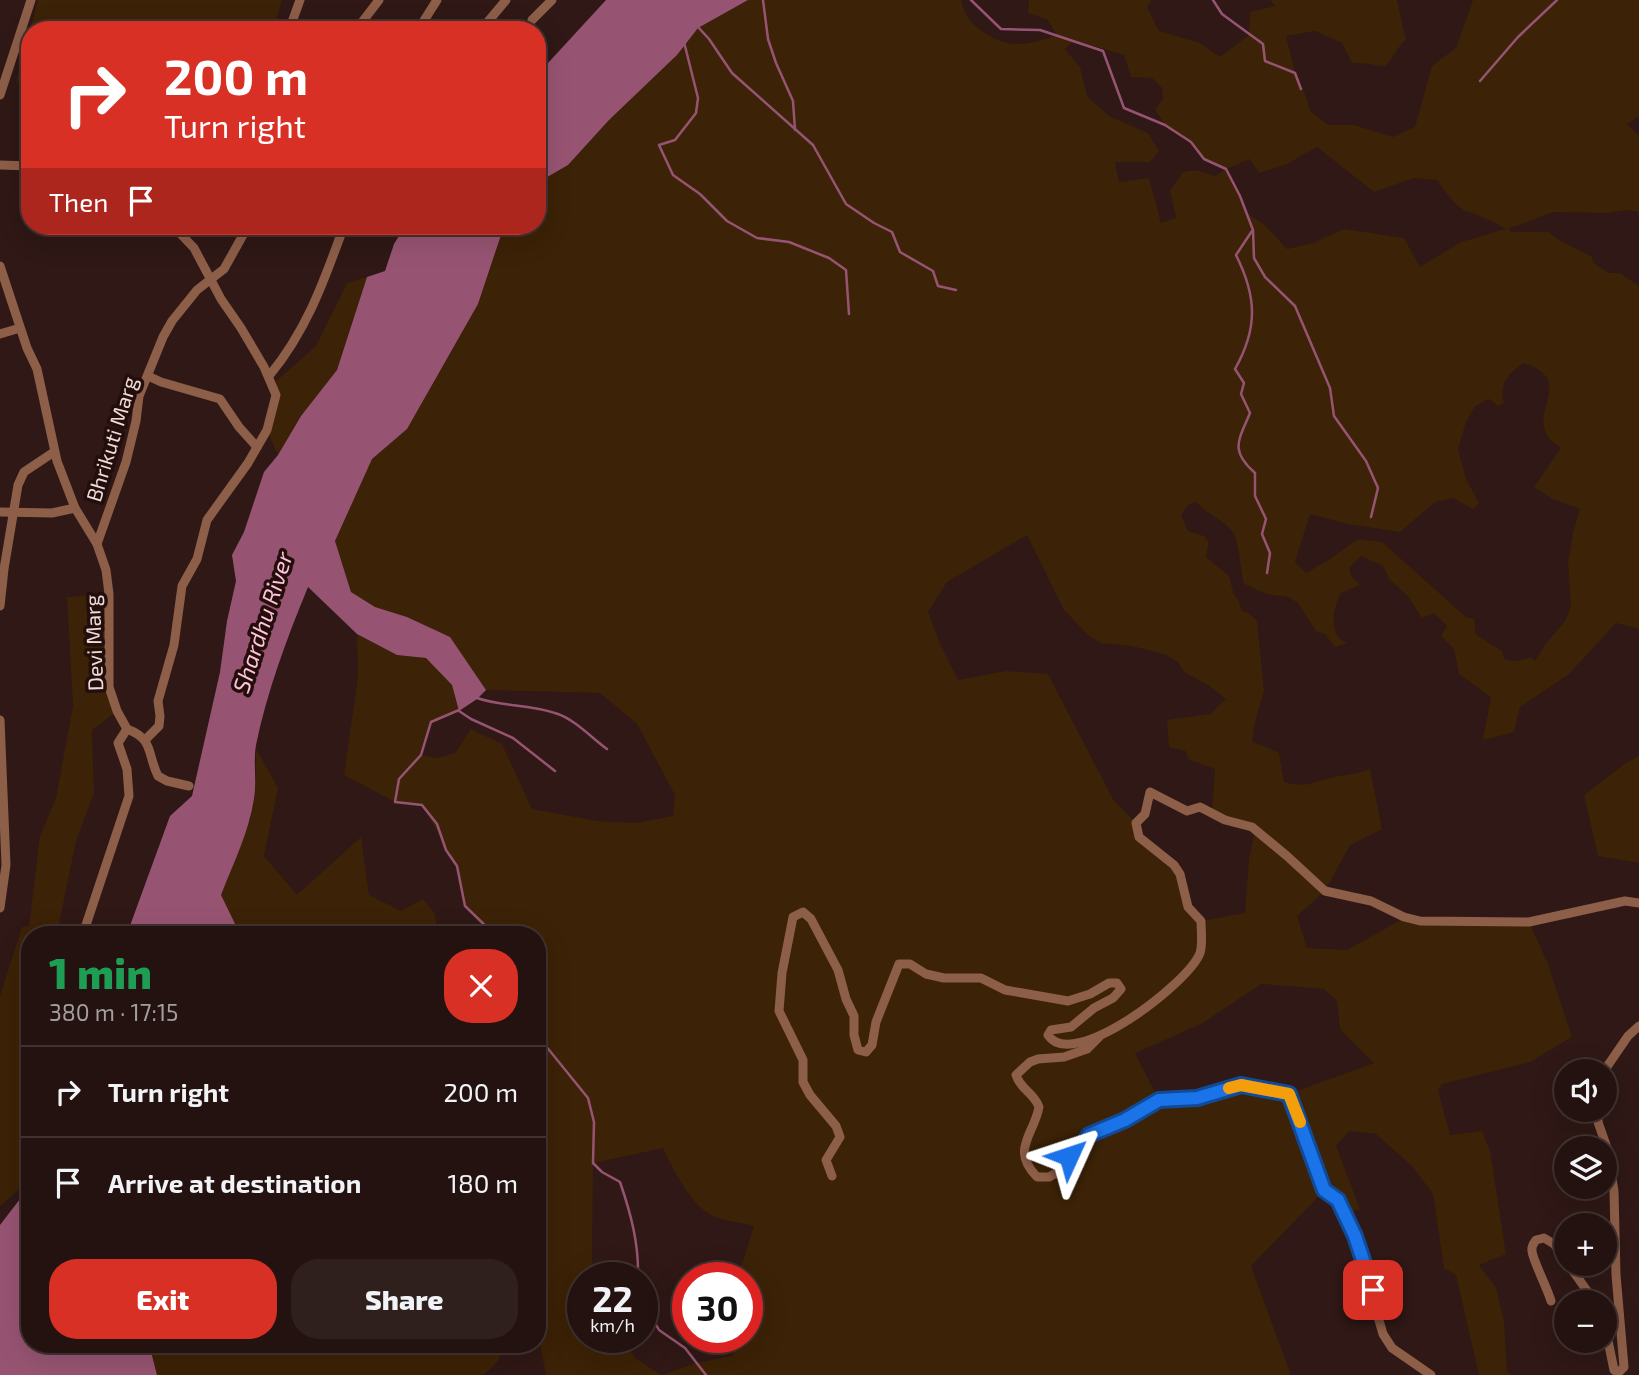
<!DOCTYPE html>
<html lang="en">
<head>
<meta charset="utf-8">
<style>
	body { margin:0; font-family:"Exo 2",sans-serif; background:#2f201e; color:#f1f3f6; height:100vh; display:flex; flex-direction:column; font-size:26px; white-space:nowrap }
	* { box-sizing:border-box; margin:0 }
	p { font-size:23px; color:#a39e9f }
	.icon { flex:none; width:38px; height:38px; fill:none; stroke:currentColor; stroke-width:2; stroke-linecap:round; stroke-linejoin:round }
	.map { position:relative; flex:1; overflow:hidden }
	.panel { position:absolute; left:21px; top:926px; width:525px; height:427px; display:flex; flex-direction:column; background:#231210; border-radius:28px; box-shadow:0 7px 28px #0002,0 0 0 2px #403230 }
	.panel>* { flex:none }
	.guide { position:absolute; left:21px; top:21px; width:525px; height:214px; border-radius:28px; box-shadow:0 7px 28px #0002,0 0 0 2px #403230; background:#d93025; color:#fff; overflow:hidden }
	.buttons { position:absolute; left:1554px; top:1059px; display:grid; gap:14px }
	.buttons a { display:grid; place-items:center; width:63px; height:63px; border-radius:50%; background:#231210; box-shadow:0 7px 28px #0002,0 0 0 2px #403230; font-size:35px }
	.speed { position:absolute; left:567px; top:1262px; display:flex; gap:14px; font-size:35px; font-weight:700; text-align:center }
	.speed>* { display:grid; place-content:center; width:91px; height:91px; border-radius:50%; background:#231210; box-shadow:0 7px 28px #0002,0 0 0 2px #403230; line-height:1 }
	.speed small { font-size:18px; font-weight:400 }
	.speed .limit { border:10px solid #d22; background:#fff; color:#111 }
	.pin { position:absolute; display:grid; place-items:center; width:60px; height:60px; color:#fff; margin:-30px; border-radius:14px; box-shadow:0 4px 10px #0006 }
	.me { position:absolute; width:77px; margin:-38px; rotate:48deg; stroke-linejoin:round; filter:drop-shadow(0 0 5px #0008) }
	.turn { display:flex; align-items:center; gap:24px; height:147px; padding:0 28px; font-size:32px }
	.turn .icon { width:91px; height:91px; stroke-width:2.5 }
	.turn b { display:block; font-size:49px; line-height:60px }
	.then { display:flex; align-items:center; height:66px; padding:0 28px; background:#0003; gap:14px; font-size:26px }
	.round { display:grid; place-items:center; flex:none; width:74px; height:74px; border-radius:28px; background:#2f201e }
	.head { display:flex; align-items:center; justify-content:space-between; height:119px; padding:0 28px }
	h1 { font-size:42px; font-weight:800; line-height:52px; color:#1e9e55 }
	.action { display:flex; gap:14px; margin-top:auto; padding:14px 28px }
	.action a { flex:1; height:80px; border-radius:28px; background:#d93025; color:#fff; font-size:28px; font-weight:800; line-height:80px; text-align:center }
	.action a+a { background:#2f201e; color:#f1f3f6 }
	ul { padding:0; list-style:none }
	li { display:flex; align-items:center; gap:21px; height:91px; padding:0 28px; border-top:2px solid #403230 }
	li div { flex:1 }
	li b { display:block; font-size:26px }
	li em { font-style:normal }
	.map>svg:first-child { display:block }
	.green { fill:#3c2206; fill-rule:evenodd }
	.water { fill:#975472 }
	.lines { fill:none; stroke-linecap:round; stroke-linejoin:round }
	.stream { stroke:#975472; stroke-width:2.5 }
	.minor { stroke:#8d5e48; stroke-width:9 }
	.route-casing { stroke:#114b97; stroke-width:18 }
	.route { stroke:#1a73e8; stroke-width:12 }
	.slow { stroke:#f59e0b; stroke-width:12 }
	.labels { text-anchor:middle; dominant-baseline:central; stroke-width:7; stroke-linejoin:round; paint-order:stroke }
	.street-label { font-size:21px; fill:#eddcda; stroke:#240e0c }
	.water-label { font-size:23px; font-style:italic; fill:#ffc3dc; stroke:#240e0c }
</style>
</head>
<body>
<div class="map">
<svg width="1639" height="1375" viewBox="0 0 1639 1375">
	<rect width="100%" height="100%" fill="#2f1815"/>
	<g class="green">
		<path d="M38 0H282L276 20 280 22 277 30H30Z"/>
		<path d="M748 0H961C965 16 969 21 982 31 1008 50 1028 45 1057 35L1048 20 1028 13 1029 0H1151L1147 7 1159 31 1200 43 1220 57 1249 35 1250 12 1275 6 1271 0H1397L1406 40C1397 47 1394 57 1385 66 1374 66 1363 62 1352 63L1342 43 1315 31 1286 36 1295 73 1307 99 1310 111 1328 125H1354L1393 137 1415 127 1432 66 1456 48 1473 0H1639V116L1627 124 1639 136V212L1628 210 1608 213 1553 212 1508 229 1512 232H1549L1560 241 1592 257 1593 262 1608 273H1620L1639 286V629L1616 623 1569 674 1520 707 1514 732 1483 740 1491 697 1459 674 1454 649 1441 636 1447 626 1434 613 1422 618 1408 596 1390 580 1383 566 1361 556 1349 568 1351 576 1360 585 1341 593C1333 608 1327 636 1348 643L1335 647 1325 634 1316 631 1298 603 1288 597 1267 594 1244 584C1241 573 1239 542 1234 534 1227 522 1206 513 1196 502L1188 505 1181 515 1188 531 1204 536 1209 542 1206 557 1229 576 1234 595 1238 599 1242 611 1250 614 1257 621 1264 691 1255 722 1252 741 1279 753 1284 782C1306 788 1310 783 1330 778 1344 774 1356 775 1370 769L1382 829 1350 845 1325 891 1297 916 1307 948 1347 950 1406 917 1529 922 1548 964 1572 1037 1530 1062 1442 1084 1438 1090 1450 1135 1482 1131 1490 1151 1506 1254 1479 1265 1496 1288 1504 1321 1507 1371 1511 1375H1479L1456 1275 1444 1268 1433 1194 1413 1167 1376 1134 1349 1131 1336 1146 1360 1209 1344 1213 1324 1191 1251 1266 1291 1375H662L696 1363 733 1356 737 1337H747V1278L738 1277 754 1226C742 1222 728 1222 716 1217 691 1208 674 1170 663 1148L593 1163 592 1261 596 1277 583 1278V1337H622L635 1358 661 1375H546L537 1328V934H494L465 906 457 866 422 805 395 802 344 775 358 676 357 634 397 655 426 658 452 685 459 711 431 722 421 755 438 758 455 753 471 729 502 744 532 809 597 821 636 823 673 816 675 795 637 724 600 693 486 690 449 637 407 617 375 607 351 592 335 541 372 459 407 429 478 304 504 226H537V183L568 165 609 120 677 55 698 28ZM1074 40 1124 55 1131 77 1152 78 1162 88 1163 99 1155 109 1165 125 1191 142 1204 159 1226 169 1215 176 1196 170 1183 172 1170 191 1176 218 1161 223 1149 178 1119 182 1115 162H1150L1159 151 1148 133 1109 116 1087 96 1080 67 1065 49ZM1317 147 1374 192 1414 178 1437 180C1445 190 1456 209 1469 212 1483 217 1493 221 1506 229L1461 242 1420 267 1404 238 1344 229 1313 243 1287 249 1264 224 1246 213 1240 196 1226 169 1250 159 1259 173 1287 164ZM1524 363C1583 383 1514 418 1561 448L1534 487 1551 498 1580 509 1573 532 1568 563 1571 606 1565 621 1544 646 1535 661 1532 657 1518 661 1505 660 1502 651 1476 635 1474 619 1466 617 1382 542 1358 539 1330 559 1306 573 1295 562 1310 514 1348 524 1400 532 1435 502 1453 498 1473 509 1479 503 1466 479 1458 449 1466 422 1475 406 1489 399 1498 406 1504 403C1498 385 1509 372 1524 363ZM1027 535 1064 610 1089 636 1101 643 1132 646 1164 654 1178 662 1184 672 1208 685 1226 699 1210 714 1167 720 1169 747 1186 751 1188 759 1215 769 1212 813 1255 831 1249 859 1245 913 1202 921 1189 907 1174 865 1139 837 1136 823 1114 801 1048 674 1006 671 958 680 939 641 928 612 947 582ZM1261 984 1324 989 1337 1001 1340 1029 1374 1063 1289 1094 1231 1087 1159 1100 1135 1053 1201 1024Z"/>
		<path d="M30 31V84L16 83Z"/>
		<path d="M367 277 337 370 301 416 278 455 267 430 273 384 316 346 347 283Z"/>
		<path d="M109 594V687L117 711 92 730 94 793 76 841 57 934H30V1180L0 1206V996L22 927 29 926 40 836 56 798 73 706 67 597Z"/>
		<path d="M256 749 278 788 264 856 297 895 361 837 369 895 401 911 423 899 435 914 436 923 448 934H240L220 895 250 821 255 796Z"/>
		<path d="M1639 756V863L1598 856 1584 795 1626 763Z"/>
		<path d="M149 1344H504V1345C501 1360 494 1366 483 1375H157Z"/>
	</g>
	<g class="water">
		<path d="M606 0H748L698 28 677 55 609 120 568 165 537 183V75Z"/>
		<path d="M405 226H504L478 304 407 429 372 459 335 541 351 592 375 607 407 617 450 637 486 690 477 699 459 711 452 685 426 658 397 655 357 634 308 587C287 638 267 691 256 745 253 763 257 781 254 799 249 832 233 864 221 895L240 934H127L170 816 192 796 220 672 227 621 236 581 232 555 244 532 264 472 278 455 301 416 337 370 367 277 385 271 394 244Z"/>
		<path d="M30 1186V1344H149L157 1375H0V1225Z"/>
	</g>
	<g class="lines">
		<g class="stream">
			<path d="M763 0 768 39 776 63 793 101 795 130"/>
			<path d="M971 0 1001 29 1040 30 1103 51 1124 108 1165 125 1191 142 1204 159 1226 169 1240 196 1253 230 1254 258 1265 277 1295 306 1330 388 1334 416 1366 461 1378 488 1371 517"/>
			<path d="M1213 0 1222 14 1263 44 1265 61 1295 73 1301 89"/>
			<path d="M698 27 709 39 732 73 813 145 846 204 874 223 892 232 900 252 933 271 938 286 956 290"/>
			<path d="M684 42 698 98 696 113 675 140 659 145 673 175 700 194 727 221 757 238 789 242 829 258 846 270 849 314"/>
			<path d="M1480 81 1518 37 1557 0"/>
			<path d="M1252 231 1236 255C1257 297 1258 328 1235 369L1244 383 1241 394 1250 413C1239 440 1229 450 1255 473V496L1266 519 1262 534 1270 553 1267 573"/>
			<path d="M477 698C503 707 531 704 558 714 575 720 592 738 607 749"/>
			<path d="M459 710 431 722 421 755 399 779 395 802 422 805 437 824 446 850 457 866 465 906 494 934"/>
			<path d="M459 711 471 719 513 738 555 771"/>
			<path d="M537 971 541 983 537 1004"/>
			<path d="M537 1028 541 1040 588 1098 594 1122 593 1163 602 1172 620 1182C631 1214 639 1244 638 1278"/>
			<path d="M642 1300 659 1330 685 1348 706 1375"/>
		</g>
		<g class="minor">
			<path d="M532 20 552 0"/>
			<path d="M283 30 291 25 300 0"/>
			<path d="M356 30 379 0"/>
			<path d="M418 30 437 0"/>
			<path d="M481 30 506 0"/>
			<path d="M0 95 31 0"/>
			<path d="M0 165 30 166"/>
			<path d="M0 266 27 348 37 369 57 461 75 508 97 544 106 570 109 594V687L117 711 127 729C154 739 147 754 158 776L167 781 189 786"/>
			<path d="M0 334 20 328"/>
			<path d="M148 376 161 382 220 399 239 427 257 447"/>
			<path d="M269 376C307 330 324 281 344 226"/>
			<path d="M0 512 52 513 75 508"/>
			<path d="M97 544 126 462 136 421 139 396 163 337 172 321 197 290 224 269 248 226"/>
			<path d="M0 606 4 569 18 485 24 472 54 452"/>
			<path d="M0 720 6 865 0 908"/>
			<path d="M145 740 159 726 160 716 158 701 174 645 182 586 197 559 207 520 248 463 267 430 276 395 264 367 241 328 221 299 194 248 173 226"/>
			<path d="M83 934 129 796 127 769 118 743 127 729"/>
			<path d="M1099 1037 1087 1049 1064 1057 1038 1059 1030 1062 1016 1075C1020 1089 1034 1093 1039 1107 1034 1135 1010 1149 1037 1177H1049L1058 1172 1069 1155 1082 1146 1089 1135 1125 1120 1159 1100 1197 1098 1241 1085 1289 1094 1324 1190 1337 1200 1355 1236 1373 1290 1376 1310 1383 1334 1392 1348 1431 1375"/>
			<path d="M1604 1071 1628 1036 1639 1026"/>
			<path d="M1598 1110V1122L1607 1148 1614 1191 1616 1275 1624 1367 1618 1373 1614 1370 1605 1326"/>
			<path d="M832 1176 826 1160 840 1137 836 1126 810 1095 803 1082V1060L779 1011 782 973 793 917 803 912 811 919 838 970 846 999 854 1016V1035L858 1050 866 1052 872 1045 876 1022 899 964H910L926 974 944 978H981L1005 990 1068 1001 1090 994 1109 983H1117L1121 989 1113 998 1094 1008 1071 1027 1051 1030 1048 1035C1072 1073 1189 983 1200 953 1203 944 1201 930 1201 921L1188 907 1180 874 1174 865 1139 837 1136 823 1145 814 1150 792 1187 811 1200 807 1225 820 1252 827 1287 856 1325 891 1371 901 1404 917 1420 921 1529 922 1625 901 1639 903"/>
			<path d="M1568 1264 1595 1302"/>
			<path d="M1551 1301C1547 1287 1533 1261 1532 1251 1531 1246 1534 1243 1536 1240L1544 1238 1554 1244 1566 1261"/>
		</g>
	</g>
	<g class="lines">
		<g class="route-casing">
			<path id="route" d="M1069 1156 1082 1146 1089 1135 1125 1120 1159 1100 1197 1098 1241 1085 1289 1094 1324 1190 1338 1200 1355 1236 1373 1290"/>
		</g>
		<use href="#route" class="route"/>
		<path class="slow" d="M1229 1088 1241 1085 1289 1094 1300 1122"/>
	</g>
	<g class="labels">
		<g class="street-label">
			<text transform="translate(111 439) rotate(-73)">Bhrikuti Marg</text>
			<text transform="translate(93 643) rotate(-92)">Devi Marg</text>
		</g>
		<g class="water-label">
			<text transform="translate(262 622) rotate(-72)">Shardhu River</text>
		</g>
	</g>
</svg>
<div class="buttons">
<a><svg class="icon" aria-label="sound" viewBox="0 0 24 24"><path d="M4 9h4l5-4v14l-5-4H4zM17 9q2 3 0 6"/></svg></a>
<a><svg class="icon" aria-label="layers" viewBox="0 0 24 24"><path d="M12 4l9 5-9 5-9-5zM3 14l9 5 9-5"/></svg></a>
<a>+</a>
<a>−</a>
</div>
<div class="speed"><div>22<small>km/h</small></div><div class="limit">30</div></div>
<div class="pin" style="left:1373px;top:1290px;background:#d93025"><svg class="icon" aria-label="arrive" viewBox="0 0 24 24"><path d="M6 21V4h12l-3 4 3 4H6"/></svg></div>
<svg class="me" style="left:1069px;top:1156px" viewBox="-20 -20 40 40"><path d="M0-17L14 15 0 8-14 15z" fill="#1a73e8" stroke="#fff" stroke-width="4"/></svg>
<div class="guide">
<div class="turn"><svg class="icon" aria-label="right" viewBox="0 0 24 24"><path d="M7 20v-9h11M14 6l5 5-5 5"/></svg><div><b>200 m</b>Turn right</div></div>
<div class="then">Then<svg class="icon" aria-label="arrive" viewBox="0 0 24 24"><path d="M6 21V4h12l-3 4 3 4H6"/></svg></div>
</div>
<section class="panel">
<div class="head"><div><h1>1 min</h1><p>380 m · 17:15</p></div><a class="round" style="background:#d93025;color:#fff"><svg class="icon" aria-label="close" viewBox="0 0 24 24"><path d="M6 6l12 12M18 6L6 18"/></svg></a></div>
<ul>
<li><svg class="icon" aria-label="right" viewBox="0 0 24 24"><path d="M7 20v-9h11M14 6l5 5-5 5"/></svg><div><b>Turn right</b></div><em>200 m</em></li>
<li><svg class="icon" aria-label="arrive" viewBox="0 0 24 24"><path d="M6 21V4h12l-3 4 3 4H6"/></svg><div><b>Arrive at destination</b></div><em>180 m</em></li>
</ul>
<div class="action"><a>Exit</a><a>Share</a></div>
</section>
</div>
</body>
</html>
